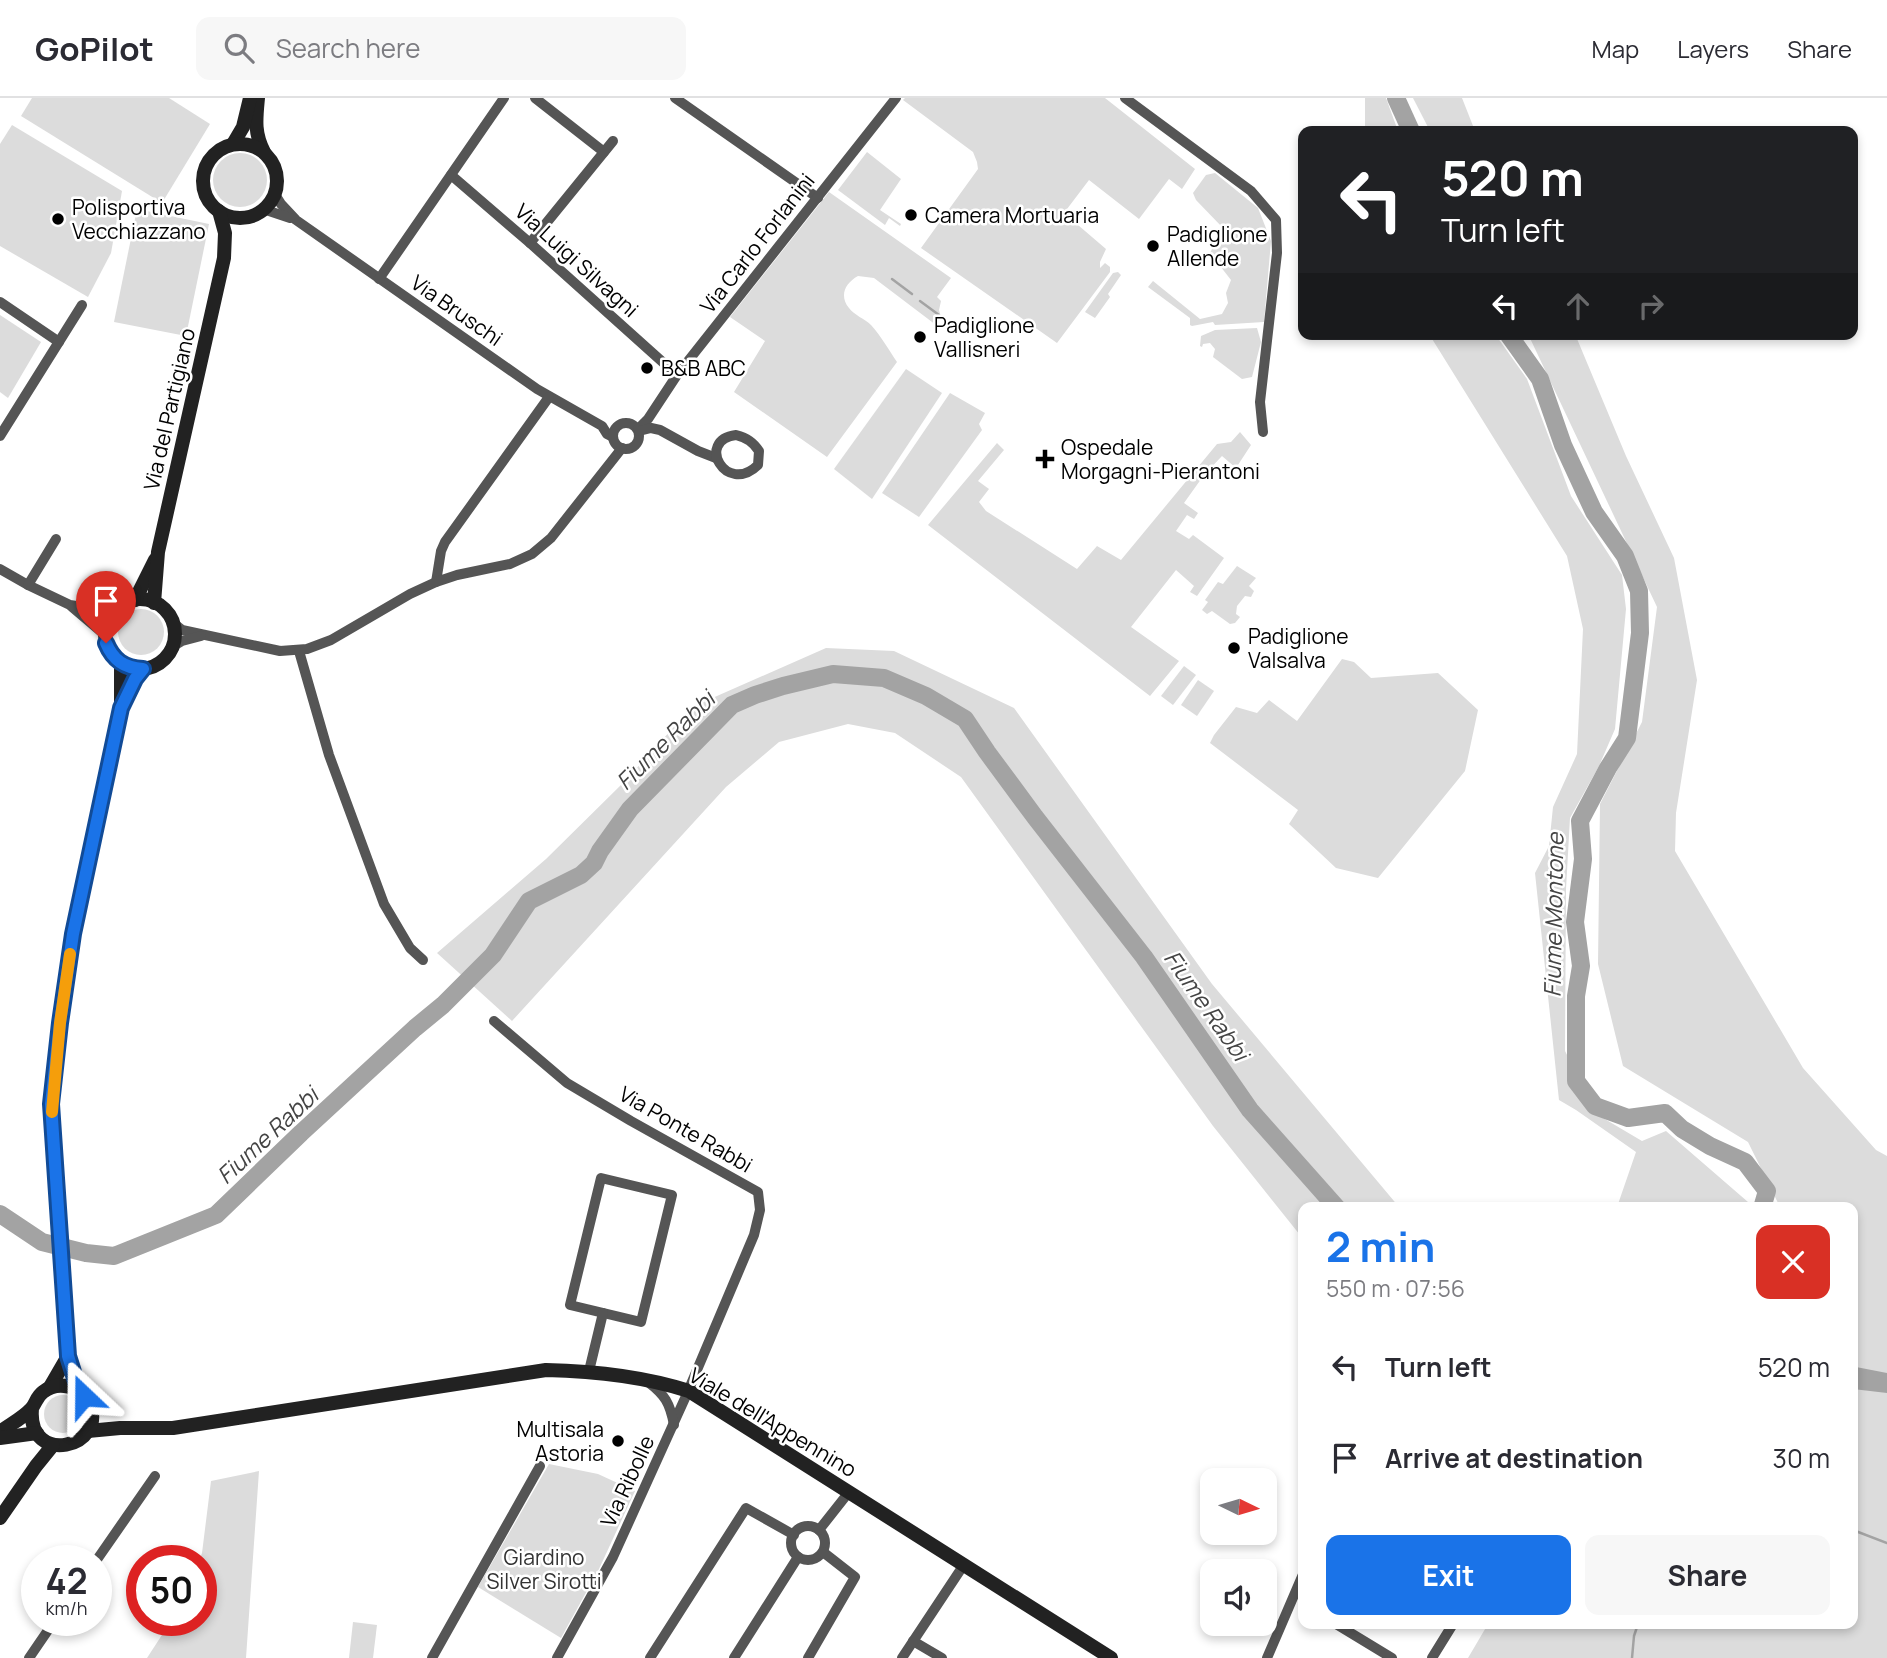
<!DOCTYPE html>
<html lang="en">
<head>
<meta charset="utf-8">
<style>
	body { margin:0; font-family:Manrope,sans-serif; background:#f7f7f7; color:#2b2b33; height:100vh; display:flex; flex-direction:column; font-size:26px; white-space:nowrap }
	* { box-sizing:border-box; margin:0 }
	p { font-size:23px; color:#7c7c81 }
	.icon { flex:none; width:38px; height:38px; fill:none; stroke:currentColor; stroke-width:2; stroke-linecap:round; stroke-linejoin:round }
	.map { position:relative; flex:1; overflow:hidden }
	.sheet { position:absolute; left:1298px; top:1104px; width:560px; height:427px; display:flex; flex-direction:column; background:#fff; border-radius:14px; box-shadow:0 4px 10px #0003 }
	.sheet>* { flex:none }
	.top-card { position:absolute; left:1298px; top:28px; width:560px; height:214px; border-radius:14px; box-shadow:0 4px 10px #0003; background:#202124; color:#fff; overflow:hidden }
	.needle { width:46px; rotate:95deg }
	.tools { position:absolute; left:1200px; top:1370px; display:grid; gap:14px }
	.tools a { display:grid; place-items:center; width:77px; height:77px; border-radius:14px; background:#fff; box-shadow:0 4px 10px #0003; font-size:35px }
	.speed { position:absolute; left:21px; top:1447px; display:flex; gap:14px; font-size:35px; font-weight:700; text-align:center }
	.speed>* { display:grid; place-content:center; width:91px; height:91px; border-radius:50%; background:#fff; box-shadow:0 4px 10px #0003; line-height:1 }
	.speed small { font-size:18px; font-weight:400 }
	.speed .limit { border:10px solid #d22; background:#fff; color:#111 }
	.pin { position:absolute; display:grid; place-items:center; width:60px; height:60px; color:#fff; margin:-72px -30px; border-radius:50% 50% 50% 0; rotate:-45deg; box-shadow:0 0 7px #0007 }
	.pin .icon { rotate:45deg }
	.me { position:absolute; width:77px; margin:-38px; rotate:337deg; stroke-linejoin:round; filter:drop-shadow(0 0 5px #0008) }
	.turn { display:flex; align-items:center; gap:24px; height:147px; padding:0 28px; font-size:32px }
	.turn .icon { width:91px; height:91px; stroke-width:2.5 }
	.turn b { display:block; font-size:49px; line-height:60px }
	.lanes { display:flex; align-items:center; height:66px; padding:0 28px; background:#0003; justify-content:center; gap:35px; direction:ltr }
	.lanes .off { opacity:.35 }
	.round { display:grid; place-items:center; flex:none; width:74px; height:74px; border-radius:14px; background:#f7f7f7 }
	.overview { display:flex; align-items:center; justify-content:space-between; height:119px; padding:0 28px }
	h1 { font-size:42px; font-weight:700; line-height:52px; color:#1a73e8 }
	.action { display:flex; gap:14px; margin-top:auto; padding:14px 28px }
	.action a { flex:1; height:80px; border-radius:14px; background:#1a73e8; color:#fff; font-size:28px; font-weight:700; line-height:80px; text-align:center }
	.action a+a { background:#f7f7f7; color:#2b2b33 }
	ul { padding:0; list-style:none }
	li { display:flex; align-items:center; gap:21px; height:91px; padding:0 28px }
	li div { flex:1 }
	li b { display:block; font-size:26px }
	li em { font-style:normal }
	header { display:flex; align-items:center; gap:42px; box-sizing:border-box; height:98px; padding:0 35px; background:#fff; border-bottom:2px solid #e1e1e2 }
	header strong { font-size:33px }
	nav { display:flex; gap:38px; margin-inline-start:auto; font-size:24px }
	.search { width:490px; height:63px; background:#f7f7f7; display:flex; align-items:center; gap:18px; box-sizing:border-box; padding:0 24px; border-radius:14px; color:#7c7c81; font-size:26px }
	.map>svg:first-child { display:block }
	.green { fill:#dcdcdc }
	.water { fill:#a3a3a3 }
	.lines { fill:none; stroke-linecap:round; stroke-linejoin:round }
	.stream { stroke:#a3a3a3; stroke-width:2.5 }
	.river { stroke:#a3a3a3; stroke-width:18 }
	.street { stroke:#555; stroke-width:10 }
	.secondary { stroke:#222; stroke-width:14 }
	.route-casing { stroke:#114b97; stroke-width:18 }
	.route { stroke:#1a73e8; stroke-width:12 }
	.slow { stroke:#f59e0b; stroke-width:12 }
	.poi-dot { fill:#000; stroke:#fff; stroke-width:2.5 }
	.labels { text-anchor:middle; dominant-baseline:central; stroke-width:5; stroke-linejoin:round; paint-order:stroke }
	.poi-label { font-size:21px; fill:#000; stroke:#fff; text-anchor:start }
	.street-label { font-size:21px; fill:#000; stroke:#fff }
	.park-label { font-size:21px; fill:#333; stroke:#fff }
	.water-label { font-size:23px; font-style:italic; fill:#444; stroke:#fff }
</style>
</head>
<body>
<header>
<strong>GoPilot</strong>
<div class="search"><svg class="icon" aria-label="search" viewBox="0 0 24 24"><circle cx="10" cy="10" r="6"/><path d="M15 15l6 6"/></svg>Search here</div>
<nav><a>Map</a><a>Layers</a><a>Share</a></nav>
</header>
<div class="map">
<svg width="1887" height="1560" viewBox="0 0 1887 1560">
	<rect width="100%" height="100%" fill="#fff"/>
	<g class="green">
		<path d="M32 0H169L210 26 162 105 21 18Z"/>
		<path d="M905 0H1105L1195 71 1182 91 1169 81 1139 121 1089 82 1064 115 1106 151 1100 164V170L1105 165 1110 169V174L1057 245 921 150 978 71 977 64 973 54 903 2Z"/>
		<path d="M1365 0H1386L1398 33H1365Z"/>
		<path d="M1413 0H1462L1475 33H1430Z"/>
		<path d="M12 27 122 93 111 155 88 199 0 148V46Z"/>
		<path d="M867 54 901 81 880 112 901 126 900 128 889 120 885 127 838 92Z"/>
		<circle cx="240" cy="82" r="27"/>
		<path d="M1215 75 1258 110 1271 143 1264 224 1215 227 1213 224 1192 228 1190 227V220L1148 189 1153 183 1200 221 1222 216 1228 205 1226 195 1231 182 1210 155 1223 130 1196 102 1193 95 1206 77Z"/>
		<path d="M829 94 951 180 937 199 941 203 939 212 941 219 936 227 874 180 858 178C845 185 839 198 849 210 854 217 865 221 871 227 881 238 889 252 897 264L827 359 734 294 765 243 730 219Z"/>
		<path d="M137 111 209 126 186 238 114 224Z"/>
		<path d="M1118 174 1121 177 1108 196 1110 199 1095 220 1085 214 1113 175Z"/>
		<path d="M0 217 41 244 8 300 0 294Z"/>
		<path d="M1257 230 1261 244 1252 279 1242 281 1213 259 1215 251 1210 245 1203 246 1202 249 1200 248 1201 238 1215 232Z"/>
		<path d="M1429 236H1495L1527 281 1571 398 1622 477 1626 511 1615 631 1599 668 1570 720 1566 791 1565 953 1598 1017 1642 1043 1666 1033 1748 1104 1747 1109H1617L1636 1054 1576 1012 1559 1002 1535 775 1549 748 1553 709 1577 656 1583 531 1567 458Z"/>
		<path d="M1528 236H1575L1626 358 1674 460 1697 582 1676 715 1675 753 1803 970 1876 1052 1887 1058V1560H1468L1488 1526H1853V1110L1780 1109 1748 1044 1623 968 1598 866 1600 706 1642 624 1657 509Z"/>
		<path d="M906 271 942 295 872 401 834 371Z"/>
		<path d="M950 295 985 315 979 326 982 332 919 419 882 395Z"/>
		<path d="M1240 334 1251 347 1236 370 1222 358 1204 377 1184 405 1198 415 1194 421 1187 417 1176 433 1189 441 1193 437 1224 460 1197 498 1190 494 1194 488 1176 472 1131 529 1179 563 1150 598 928 427 997 345 1004 352 978 383 989 391 979 404 986 413 1077 471 1097 448 1121 462 1217 346 1231 344Z"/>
		<path d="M1237 468 1256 480 1249 488 1254 493 1251 499 1245 498 1237 508 1236 516 1240 519 1235 525 1230 526 1212 513 1207 516 1202 512 1208 504 1205 502 1218 484 1223 486Z"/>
		<circle cx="141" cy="534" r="23"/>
		<path d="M826 550 894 553 1014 610 1212 886 1399 1109 1304 1110V1142L1213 1028 961 679 895 635 848 626 779 644 726 689 512 923 437 855 546 761 624 684 692 609Z"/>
		<path d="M1342 561 1354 564 1371 580 1438 575 1478 612 1465 673 1378 780 1336 770 1289 726 1298 712 1210 645 1214 637 1236 609 1257 615 1269 602 1297 623Z"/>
		<path d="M1184 568 1196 577 1173 607 1161 598Z"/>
		<path d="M1198 582 1214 593 1197 618 1181 607Z"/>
		<circle cx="63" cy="1316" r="19"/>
		<path d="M549 1366 598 1376 635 1393 599 1471 561 1540 478 1489Z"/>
		<path d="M259 1373 246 1560H147L171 1523 201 1522V1463H199L202 1455 211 1383Z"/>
		<path d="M353 1524 377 1527 373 1560H349Z"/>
	</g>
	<path class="water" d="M1856 1269 1887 1275V1295L1853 1291V1277Z"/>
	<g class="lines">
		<g class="stream">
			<path d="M892 181 912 196"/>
			<path d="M920 203 939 217"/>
			<path d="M1853 1432 1887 1445"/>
			<path d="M1632 1560 1634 1538 1638 1526"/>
		</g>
		<g class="river">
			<path d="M1396 0 1411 33"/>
			<path d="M1508 236 1540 281 1563 347 1594 414 1625 458 1639 493 1640 535 1627 640 1608 670 1580 723 1583 761 1575 824 1581 868 1576 898V983L1595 1008 1628 1020 1665 1015 1682 1031 1710 1048 1745 1064 1767 1093 1762 1110"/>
			<path d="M0 1116 42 1144 86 1155 114 1158 216 1117 301 1035 415 930 443 907 493 857 529 803 581 777 594 765 600 753 630 711 732 607 755 597 783 588 833 576 884 580 926 598 965 621 987 654 1035 719 1144 859 1250 1012 1337 1110"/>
		</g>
		<g class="street">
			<path d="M535 0 604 54"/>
			<path d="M675 0 818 100"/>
			<path d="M1125 0 1251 93 1276 122 1277 155 1260 304 1263 334"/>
			<path d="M451 77 530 145 677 277"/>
			<path d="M274 95 281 106 296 122 537 291 602 328 607 336 613 339"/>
			<path d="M263 111 290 120"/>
			<path d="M530 145 613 43"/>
			<path d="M379 181 504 0"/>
			<path d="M0 204 59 244"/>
			<circle cx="626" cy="338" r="13"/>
			<path d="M638 331 648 321 677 277 896 0"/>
			<path d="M639 333 651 330 660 332 698 353 716 360"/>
			<path d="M736 337C747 340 753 344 759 353L758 367C726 398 695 342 736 337Z"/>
			<path d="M0 338 82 207"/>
			<path d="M0 471 28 487 70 507 113 514"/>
			<path d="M436 484 441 453 445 444 549 299"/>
			<path d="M28 487 56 441"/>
			<path d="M72 509 105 537"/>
			<path d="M172 524 182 532 280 553 307 551 331 542 410 496 436 484 457 477 510 466 532 456 551 440 622 350"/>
			<path d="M172 549 182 543 201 538"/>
			<path d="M299 553 329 657 384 806 410 850 423 862"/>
			<path d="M494 923 567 985 631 1023 758 1094 760 1112 754 1137 686 1298 613 1459 557 1560"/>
			<path d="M601 1080 672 1097 641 1224 570 1207Z"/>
			<path d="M589 1273 603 1215"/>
			<path d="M648 1284C665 1297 670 1305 674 1327"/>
			<circle cx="808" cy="1445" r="17"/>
			<path d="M819 1432 849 1394"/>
			<path d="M96 1463 155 1378"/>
			<path d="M1336 1526 1392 1560"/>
			<path d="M913 1543 942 1560"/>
			<path d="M29 1560 55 1522"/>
			<path d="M432 1560 540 1368"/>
			<path d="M650 1560 746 1410 794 1437"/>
			<path d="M734 1560 798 1459"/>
			<path d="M808 1560 855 1479 823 1454"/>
			<path d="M902 1560 963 1468"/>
			<path d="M1267 1560 1304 1474"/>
			<path d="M1432 1560 1453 1526"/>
		</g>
		<g class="secondary">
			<path d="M258 0C256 21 254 35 264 54"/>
			<path d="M233 46 243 29 250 0"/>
			<circle cx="240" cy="83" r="37"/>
			<circle cx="140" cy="536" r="35"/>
			<path d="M135 502 155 462"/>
			<path d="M154 505 158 454 224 160 225 135 219 113"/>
			<path d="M123 606 135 581 143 571"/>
			<path d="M50 1289 68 1258"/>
			<path d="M79 1293 68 1258 51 1006 60 925 73 836 121 610V566"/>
			<path d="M88 1333 120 1330H173L546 1272C595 1273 642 1278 689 1293L1111 1560"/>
			<path d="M0 1334C9 1327 23 1320 31 1311 36 1306 36 1299 43 1294 58 1282 81 1288 89 1305 109 1350 27 1369 32 1311"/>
			<path d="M0 1340 37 1335"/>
			<path d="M0 1420 36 1368 53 1347"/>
		</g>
	</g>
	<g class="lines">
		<g class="route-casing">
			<path id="route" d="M84 1298 79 1293 68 1258 51 1006 60 925 73 836 121 610 135 581 143 571C124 570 113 562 106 545"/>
		</g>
		<use href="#route" class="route"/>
		<path class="slow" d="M52 1014 60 925 70 856"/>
	</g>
	<g class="poi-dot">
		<circle cx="911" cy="117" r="7"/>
		<circle cx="58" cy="121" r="7"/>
		<circle cx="1153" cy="148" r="7"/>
		<circle cx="920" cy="239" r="7"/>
		<circle cx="647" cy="270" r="7"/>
		<path d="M1041.5 350.5h7v7h7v7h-7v7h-7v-7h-7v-7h7z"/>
		<circle cx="1234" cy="550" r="7"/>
		<circle cx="618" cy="1343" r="7"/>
	</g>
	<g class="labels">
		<g class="poi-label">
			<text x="72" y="109">Polisportiva<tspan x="72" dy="24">Vecchiazzano</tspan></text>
			<text x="925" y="117">Camera Mortuaria</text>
			<text x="1167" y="136">Padiglione<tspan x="1167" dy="24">Allende</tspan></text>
			<text x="934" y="227">Padiglione<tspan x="934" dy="24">Vallisneri</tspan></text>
			<text x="661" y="270">B&amp;B ABC</text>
			<text x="1061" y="349">Ospedale<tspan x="1061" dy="24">Morgagni-Pierantoni</tspan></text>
			<text x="1248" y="538">Padiglione<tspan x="1248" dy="24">Valsalva</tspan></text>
			<text x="604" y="1331" text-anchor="end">Multisala<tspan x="604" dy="24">Astoria</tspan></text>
		</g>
		<g class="street-label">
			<text transform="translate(757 145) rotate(-52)">Via Carlo Forlanini</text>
			<text transform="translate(577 162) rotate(42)">Via Luigi Silvagni</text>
			<text transform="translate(457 212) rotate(35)">Via Bruschi</text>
			<text transform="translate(169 311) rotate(-77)">Via del Partigiano</text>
			<text transform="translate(686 1031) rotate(30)">Via Ponte Rabbi</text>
			<text transform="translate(773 1324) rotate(31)">Viale dell'Appennino</text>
			<text transform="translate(627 1383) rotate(-65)">Via Ribolle</text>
		</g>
		<g class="park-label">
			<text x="544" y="1459">Giardino<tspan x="544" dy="24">Silver Sirotti</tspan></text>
		</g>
		<g class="water-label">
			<text transform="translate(665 642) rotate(-45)">Fiume Rabbi</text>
			<text transform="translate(1553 817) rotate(-89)">Fiume Montone</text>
			<text transform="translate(1207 907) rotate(55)">Fiume Rabbi</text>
			<text transform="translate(267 1037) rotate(-43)">Fiume Rabbi</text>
		</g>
	</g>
</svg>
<div class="tools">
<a><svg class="needle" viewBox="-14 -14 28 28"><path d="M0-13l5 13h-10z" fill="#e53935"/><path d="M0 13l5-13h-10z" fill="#7c7c81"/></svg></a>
<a><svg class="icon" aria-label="sound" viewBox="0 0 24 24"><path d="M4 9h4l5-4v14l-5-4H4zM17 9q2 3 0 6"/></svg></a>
</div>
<div class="speed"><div>42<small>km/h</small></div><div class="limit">50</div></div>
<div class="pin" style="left:106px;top:545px;background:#d93025"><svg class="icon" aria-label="arrive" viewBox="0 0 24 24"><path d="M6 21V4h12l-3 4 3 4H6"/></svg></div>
<svg class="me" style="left:84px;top:1298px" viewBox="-20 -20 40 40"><path d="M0-17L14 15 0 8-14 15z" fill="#1a73e8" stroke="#fff" stroke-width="4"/></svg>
<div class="top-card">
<div class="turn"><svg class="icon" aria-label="left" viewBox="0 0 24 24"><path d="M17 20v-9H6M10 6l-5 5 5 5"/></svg><div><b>520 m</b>Turn left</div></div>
<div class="lanes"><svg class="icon" aria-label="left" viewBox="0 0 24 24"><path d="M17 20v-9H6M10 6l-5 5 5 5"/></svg><svg class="icon off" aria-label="ahead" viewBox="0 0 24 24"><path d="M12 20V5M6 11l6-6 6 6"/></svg><svg class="icon off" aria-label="right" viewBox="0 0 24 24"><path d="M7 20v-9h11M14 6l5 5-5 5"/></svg></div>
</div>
<section class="sheet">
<div class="overview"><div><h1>2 min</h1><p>550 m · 07:56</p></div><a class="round" style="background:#d93025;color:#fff"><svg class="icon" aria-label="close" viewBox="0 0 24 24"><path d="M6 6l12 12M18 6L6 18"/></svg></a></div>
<ul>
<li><svg class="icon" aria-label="left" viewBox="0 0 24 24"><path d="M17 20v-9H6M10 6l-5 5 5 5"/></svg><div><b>Turn left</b></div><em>520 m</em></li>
<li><svg class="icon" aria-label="arrive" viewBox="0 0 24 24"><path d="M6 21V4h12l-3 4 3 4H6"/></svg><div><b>Arrive at destination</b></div><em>30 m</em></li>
</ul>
<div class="action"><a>Exit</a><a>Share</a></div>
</section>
</div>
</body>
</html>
